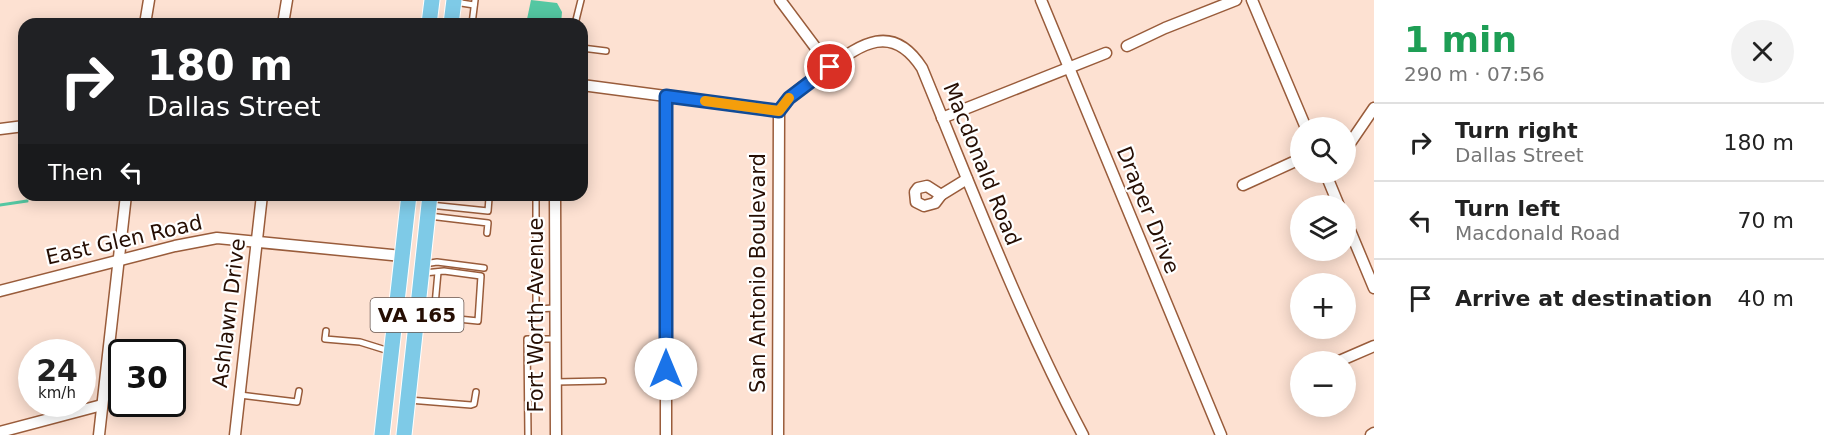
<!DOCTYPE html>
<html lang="en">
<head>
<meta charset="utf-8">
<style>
	body { margin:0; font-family:"DejaVu Sans",sans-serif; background:#f2f2f2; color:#222; height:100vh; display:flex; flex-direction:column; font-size:22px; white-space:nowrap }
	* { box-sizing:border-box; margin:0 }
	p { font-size:20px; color:#767676 }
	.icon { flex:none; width:33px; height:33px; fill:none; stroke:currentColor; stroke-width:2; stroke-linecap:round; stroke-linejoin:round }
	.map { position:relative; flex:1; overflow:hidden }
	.sheet { display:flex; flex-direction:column; background:#fff; width:450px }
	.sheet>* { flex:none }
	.guide { position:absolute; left:18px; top:18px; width:570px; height:183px; border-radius:18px; box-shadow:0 3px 15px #0003; background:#202124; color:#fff; overflow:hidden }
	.buttons { position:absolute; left:1290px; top:117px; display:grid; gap:12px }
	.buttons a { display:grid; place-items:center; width:66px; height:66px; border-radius:50%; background:#fff; box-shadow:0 3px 15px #0003; font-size:30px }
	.speed { position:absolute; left:18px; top:339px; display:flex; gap:12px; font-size:30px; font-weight:700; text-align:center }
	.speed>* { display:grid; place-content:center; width:78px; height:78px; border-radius:50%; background:#fff; box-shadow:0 3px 15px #0003; line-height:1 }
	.speed small { font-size:15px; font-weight:400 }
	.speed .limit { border:3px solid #111; border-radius:9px; background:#fff; color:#111 }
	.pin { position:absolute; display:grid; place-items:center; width:51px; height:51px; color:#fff; margin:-26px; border:3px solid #fff; border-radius:50%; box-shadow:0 2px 6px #0007 }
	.me { position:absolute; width:66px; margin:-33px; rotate:0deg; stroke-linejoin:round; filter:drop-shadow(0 0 4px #0008) }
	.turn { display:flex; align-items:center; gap:21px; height:126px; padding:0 30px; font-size:27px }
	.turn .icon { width:78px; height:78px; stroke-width:2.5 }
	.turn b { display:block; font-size:42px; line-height:51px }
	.then { display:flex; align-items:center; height:57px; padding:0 30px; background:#0003; gap:12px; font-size:22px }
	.round { display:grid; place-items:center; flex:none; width:63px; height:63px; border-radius:32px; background:#f2f2f2 }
	.headline { display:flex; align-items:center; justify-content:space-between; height:102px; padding:0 30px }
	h1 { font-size:36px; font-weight:700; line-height:45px; color:#1e9e55 }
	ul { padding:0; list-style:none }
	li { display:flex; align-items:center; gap:18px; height:78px; padding:0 30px; border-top:2px solid #e0e0e0 }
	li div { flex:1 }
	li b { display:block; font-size:22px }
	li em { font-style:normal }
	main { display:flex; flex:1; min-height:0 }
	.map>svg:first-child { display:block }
	.water { fill:#54c7a2 }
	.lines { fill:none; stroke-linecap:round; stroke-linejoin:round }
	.stream { stroke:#54c7a2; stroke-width:3 }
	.lane-casing { stroke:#995c3b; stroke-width:8 }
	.street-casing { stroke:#995c3b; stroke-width:13 }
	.primary-casing { stroke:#fff; stroke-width:17 }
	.lane { stroke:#fff; stroke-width:5 }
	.street { stroke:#fff; stroke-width:10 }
	.primary { stroke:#7ecae7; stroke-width:15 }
	.route-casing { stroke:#114b97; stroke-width:15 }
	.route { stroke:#1a73e8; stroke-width:10 }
	.slow { stroke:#f59e0b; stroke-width:10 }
	.labels { text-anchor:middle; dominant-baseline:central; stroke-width:4.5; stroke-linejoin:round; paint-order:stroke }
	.shield { fill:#fff; stroke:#67564f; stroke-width:1.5 }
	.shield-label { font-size:20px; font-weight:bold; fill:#260e03 }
	.street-label { font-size:21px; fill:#260e03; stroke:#fff }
</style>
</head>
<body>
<main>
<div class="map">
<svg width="1374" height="435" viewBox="0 0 1374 435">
	<rect width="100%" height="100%" fill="#fde1d2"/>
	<path class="water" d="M531 0 557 3 562 12 561 24H526Z"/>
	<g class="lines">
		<path class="stream" d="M0 205 27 201"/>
		<g class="lane-casing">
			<g id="lane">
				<path d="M455 2 474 5"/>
				<path d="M472 24 475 0"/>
				<path d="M575 24 581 0"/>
				<path d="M582 48 606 51"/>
				<path d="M536 195V309L555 308"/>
				<path d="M430 205 488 211 489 198"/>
				<path d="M429 216 488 223 487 233"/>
				<path d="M424 264 437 262 484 268"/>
				<path d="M418 315 478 321 481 276 444 271 424 273"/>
				<path d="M434 316 438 272"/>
				<path d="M326 331 325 339 360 342 389 351"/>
				<path d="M556 382 603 381"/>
				<path d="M240 395 297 402 299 391"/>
				<path d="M409 400 471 405 474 404 476 392"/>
				<path d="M528 435 527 339H555"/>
			</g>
		</g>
		<g class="street-casing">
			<g id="street">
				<path d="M780 0 830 67"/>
				<path d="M1041 0 1221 435"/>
				<path d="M1252 0 1306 128"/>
				<path d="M145 24 149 0"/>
				<path d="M283 24 287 0"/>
				<path d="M1127 46 1165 28 1236 0"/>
				<path d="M582 85 779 111"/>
				<path d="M666 96V435"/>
				<path d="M942 118 1106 53"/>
				<path d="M0 129 24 126"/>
				<path d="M1346 149 1374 108"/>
				<path d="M1325 172 1339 206"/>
				<path d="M1243 185 1300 159"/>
				<path d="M927 186 941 195 935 203 924 206 916 202 915 192 918 188Z"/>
				<path d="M555 195 556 435"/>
				<path d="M941 195 967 179"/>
				<path d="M1346 221 1374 288"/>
				<path d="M0 291 175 246 217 238 402 256"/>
				<path d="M1337 362 1374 346"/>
				<path d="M0 432 102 405"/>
				<path d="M99 435 126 195"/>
				<path d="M235 435 262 195"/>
				<path d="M778 435 779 111C789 94 808 83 824 71 859 46 891 20 922 68 973 192 1020 316 1083 435"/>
				<path d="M1371 435 1374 433"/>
			</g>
		</g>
		<g class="primary-casing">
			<g id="primary">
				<path d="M429 24 432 0"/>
				<path d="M451 24 454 0"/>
				<path d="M382 435 409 195"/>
				<path d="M404 435 430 195"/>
			</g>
		</g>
		<use href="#lane" class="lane"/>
		<use href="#street" class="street"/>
		<use href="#primary" class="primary"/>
	</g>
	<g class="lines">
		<g class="route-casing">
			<path id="route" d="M666 369V96L779 111 789 98 830 67"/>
		</g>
		<use href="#route" class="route"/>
		<path class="slow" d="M705 101 779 111 789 98"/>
	</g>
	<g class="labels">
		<rect class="shield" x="370.5" y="298" width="93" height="34" rx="4.5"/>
		<g class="shield-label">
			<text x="417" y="315">VA 165</text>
		</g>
		<g class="street-label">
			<text transform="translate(982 164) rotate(68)">Macdonald Road</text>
			<text transform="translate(1148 210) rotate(68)">Draper Drive</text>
			<text transform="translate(124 240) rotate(-13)">East Glen Road</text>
			<text transform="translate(758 273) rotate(-90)">San Antonio Boulevard</text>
			<text transform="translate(229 313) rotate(-83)">Ashlawn Drive</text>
			<text transform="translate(536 315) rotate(-90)">Fort Worth Avenue</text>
		</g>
	</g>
</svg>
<div class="buttons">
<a><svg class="icon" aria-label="search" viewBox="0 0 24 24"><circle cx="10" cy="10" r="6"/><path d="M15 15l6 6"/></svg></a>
<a><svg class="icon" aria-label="layers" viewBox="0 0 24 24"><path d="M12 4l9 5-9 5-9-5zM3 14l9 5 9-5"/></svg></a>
<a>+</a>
<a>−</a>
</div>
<div class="speed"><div>24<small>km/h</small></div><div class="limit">30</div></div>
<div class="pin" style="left:830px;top:67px;background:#d93025"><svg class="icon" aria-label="arrive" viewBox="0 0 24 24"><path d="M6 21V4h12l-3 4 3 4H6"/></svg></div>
<svg class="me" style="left:666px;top:369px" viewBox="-20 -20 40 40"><circle r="19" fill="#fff"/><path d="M0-13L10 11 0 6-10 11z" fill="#1a73e8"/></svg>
<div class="guide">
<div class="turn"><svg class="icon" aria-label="right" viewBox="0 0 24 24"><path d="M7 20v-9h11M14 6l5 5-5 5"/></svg><div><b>180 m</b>Dallas Street</div></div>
<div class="then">Then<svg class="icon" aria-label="left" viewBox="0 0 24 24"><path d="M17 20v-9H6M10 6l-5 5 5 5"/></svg></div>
</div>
</div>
<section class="sheet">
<div class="headline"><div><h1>1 min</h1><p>290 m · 07:56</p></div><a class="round"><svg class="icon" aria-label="close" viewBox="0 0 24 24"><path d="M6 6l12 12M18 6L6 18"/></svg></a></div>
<ul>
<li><svg class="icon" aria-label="right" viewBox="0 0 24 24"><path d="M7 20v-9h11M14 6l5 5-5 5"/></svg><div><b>Turn right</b><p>Dallas Street</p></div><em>180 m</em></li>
<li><svg class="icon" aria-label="left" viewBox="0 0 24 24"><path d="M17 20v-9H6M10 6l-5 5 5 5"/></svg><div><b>Turn left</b><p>Macdonald Road</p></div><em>70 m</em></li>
<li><svg class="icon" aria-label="arrive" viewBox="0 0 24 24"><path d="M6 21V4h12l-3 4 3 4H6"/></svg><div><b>Arrive at destination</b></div><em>40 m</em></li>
</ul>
</section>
</main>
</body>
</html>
